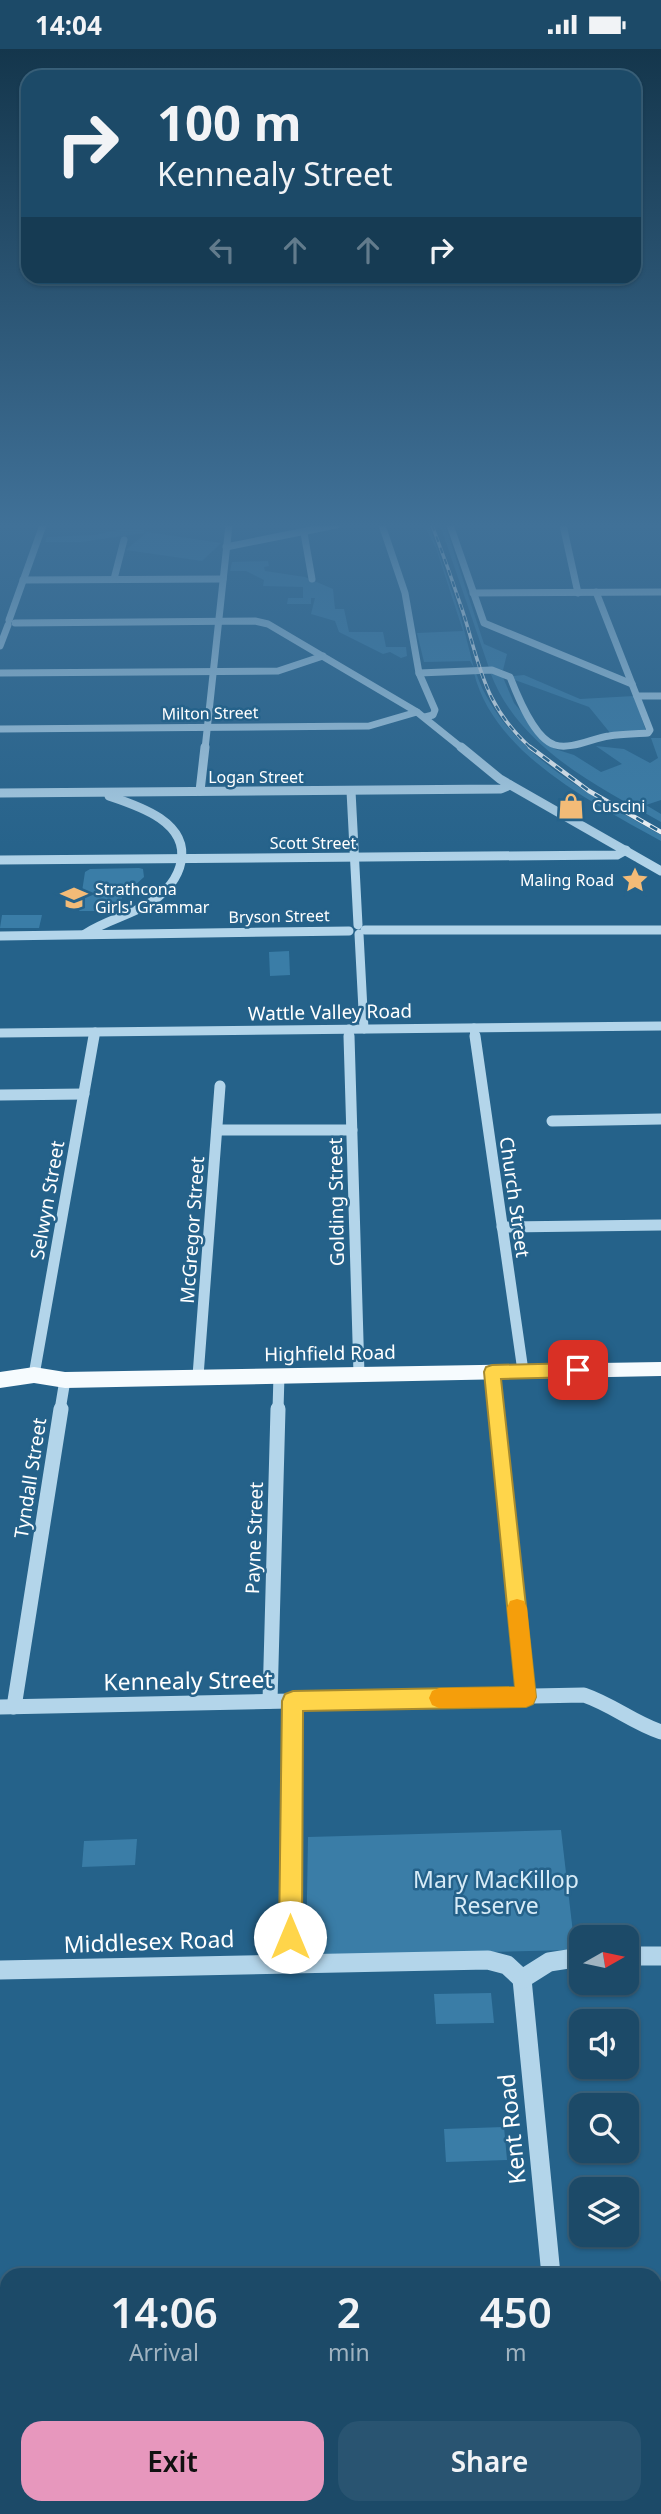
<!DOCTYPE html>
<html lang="en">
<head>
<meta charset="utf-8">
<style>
	body { margin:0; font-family:"Noto Sans",sans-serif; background:#295471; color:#f1f3f6; height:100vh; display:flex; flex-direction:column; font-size:26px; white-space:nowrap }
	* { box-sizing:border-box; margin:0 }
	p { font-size:23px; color:#a0b3c0 }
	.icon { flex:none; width:38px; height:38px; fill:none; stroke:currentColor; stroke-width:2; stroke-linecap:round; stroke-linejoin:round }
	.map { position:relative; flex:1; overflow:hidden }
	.details { position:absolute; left:0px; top:2219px; width:662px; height:247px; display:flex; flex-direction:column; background:#1c4a68; border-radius:21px 21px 0 0; box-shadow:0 2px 5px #0004,0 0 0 2px #3a627c }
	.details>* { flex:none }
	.top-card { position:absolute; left:21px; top:21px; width:620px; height:214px; border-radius:21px; box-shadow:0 2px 5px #0004,0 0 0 2px #3a627c; background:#1c4a68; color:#f1f3f6; overflow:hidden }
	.needle { width:46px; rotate:81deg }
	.buttons { position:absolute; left:569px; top:1876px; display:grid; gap:14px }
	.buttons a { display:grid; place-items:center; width:70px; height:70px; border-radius:14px; background:#1c4a68; box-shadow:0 2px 5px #0004,0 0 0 2px #3a627c; font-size:35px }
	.pin { position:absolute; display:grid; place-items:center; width:60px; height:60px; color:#fff; margin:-30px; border-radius:14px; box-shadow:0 4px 10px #0006 }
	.me { position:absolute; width:77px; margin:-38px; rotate:0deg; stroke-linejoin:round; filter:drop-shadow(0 0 5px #0008) }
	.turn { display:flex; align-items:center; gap:24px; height:147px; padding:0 21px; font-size:32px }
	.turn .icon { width:91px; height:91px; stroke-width:2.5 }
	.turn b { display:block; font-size:49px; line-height:60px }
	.lanes { display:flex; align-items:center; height:66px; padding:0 21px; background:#0003; justify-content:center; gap:35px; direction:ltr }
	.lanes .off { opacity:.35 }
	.eta { display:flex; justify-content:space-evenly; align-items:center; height:119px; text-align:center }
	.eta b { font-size:42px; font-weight:600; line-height:49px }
	.button { display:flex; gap:14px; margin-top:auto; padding:14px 21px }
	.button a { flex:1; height:80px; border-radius:21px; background:#e797bd; color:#111; font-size:28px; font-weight:600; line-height:80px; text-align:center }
	.button a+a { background:#295471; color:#f1f3f6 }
	.status { display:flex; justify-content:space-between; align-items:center; height:49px; padding:0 35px; background:#1c4a68; direction:ltr }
	.status svg { height:19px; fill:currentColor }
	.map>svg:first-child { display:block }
	.green { fill:#3a7da7 }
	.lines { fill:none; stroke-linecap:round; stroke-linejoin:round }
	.minor-far4 { stroke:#b3d5ea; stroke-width:7 }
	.minor-far3 { stroke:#b3d5ea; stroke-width:9 }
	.minor-far2 { stroke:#b3d5ea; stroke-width:11 }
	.minor-far1 { stroke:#b3d5ea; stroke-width:15 }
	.minor { stroke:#b3d5ea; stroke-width:19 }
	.major { fill:#f6fbfe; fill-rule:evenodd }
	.rail-far1-casing { stroke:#fff; stroke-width:3.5 }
	.rail-casing { stroke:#fff; stroke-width:4.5 }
	.rail-far1 { stroke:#25628a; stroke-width:2; stroke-dasharray:6; stroke-linecap:butt }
	.rail { stroke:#25628a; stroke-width:2.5; stroke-dasharray:8; stroke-linecap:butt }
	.route { fill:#ffd54a; stroke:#a68a30; stroke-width:2 }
	.slow { fill:#f59e0b }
	.labels { text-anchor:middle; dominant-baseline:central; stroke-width:5; stroke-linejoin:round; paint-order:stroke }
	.far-street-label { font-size:16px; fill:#fff; stroke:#25628a }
	.far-poi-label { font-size:16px; fill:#fff; stroke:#25628a; text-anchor:start }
	.street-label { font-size:19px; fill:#fff; stroke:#25628a }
	.near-street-label { font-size:23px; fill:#fff; stroke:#25628a }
	.near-park-label { font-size:23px; fill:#d7ebf7; stroke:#25628a }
</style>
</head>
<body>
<div class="status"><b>14:04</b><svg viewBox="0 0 49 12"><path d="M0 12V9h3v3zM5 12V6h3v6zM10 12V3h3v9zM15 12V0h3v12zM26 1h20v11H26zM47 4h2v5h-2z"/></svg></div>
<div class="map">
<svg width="661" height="2465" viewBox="0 0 661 2465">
	<rect width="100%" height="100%" fill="#25628a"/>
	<g class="green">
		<path d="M424 476H429L460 565 474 619 470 612 424 613 417 584 463 582 436 499Z"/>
		<path d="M440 476H445L484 595 507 605 503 621 489 619Z"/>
		<path d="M122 480 144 481V484L81 493H45L47 488 95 486Z"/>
		<path d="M147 483 221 494 202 512 126 501Z"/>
		<path d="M268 512 269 517 264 518 265 522 305 528 333 540 335 560H344L349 583H383L386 598H406L407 607 401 609 390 603 383 605 339 583 335 572 311 565 315 549H311V555H287L288 549H303V538L263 537 264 531 246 522H230L232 513Z"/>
		<path d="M490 623 502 626 514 654 548 695 555 700 574 706 601 723 622 715 596 697 624 700 650 714 658 709 651 689H661V751L646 756 661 765V773C595 736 518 698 490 623Z"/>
		<path d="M474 624H476C505 705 592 746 661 786V792C593 754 494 705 474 624Z"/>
		<path d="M524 626 580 650 634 647 646 682 611 685 589 658 515 631 513 627Z"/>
		<path d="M90 820 139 819 143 820 144 828 122 848 120 862H79L85 823Z"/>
		<path d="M2 866H42L39 879H0Z"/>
		<path d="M289 902 290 926 270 927 269 903Z"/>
		<path d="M561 1781 575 1901 306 1907 308 1788Z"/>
		<path d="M137 1790 135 1816 82 1818 84 1792Z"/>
		<path d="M491 1944 494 1974 436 1975 434 1945Z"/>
		<path d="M504 2078 507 2111 446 2113 444 2080Z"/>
	</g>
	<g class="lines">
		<g class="minor-far4">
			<path d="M382 476 405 544 419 624 435 661 433 666 425 668"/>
			<path d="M450 476 484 574 632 635"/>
			<path d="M563 476 578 544"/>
			<path d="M304 484 312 530"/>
			<path d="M226 498 336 476"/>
			<path d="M114 530 124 491"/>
			<path d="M23 531 223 530"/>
			<path d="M473 544 661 543"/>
			<path d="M9 571 43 476"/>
			<path d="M15 574 255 572 268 575 417 663 463 700"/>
			<path d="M0 597 8 576"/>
			<path d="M0 624 278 622 323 607"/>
			<path d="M419 624 492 621 510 628C517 646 534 690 555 696 571 701 593 689 609 687 622 685 635 685 648 684L650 681 596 543"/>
			<path d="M637 647H661"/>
			<path d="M0 680 369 677 417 663"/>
			<path d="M205 700 229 476"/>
		</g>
		<g class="minor-far3">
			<path d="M461 698 500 730 661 822"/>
			<path d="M200 742 205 698"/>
			<path d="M351 742 358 876"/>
			<path d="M0 744 501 740 510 736"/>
			<path d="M0 811 617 806 626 801"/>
			<path d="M365 881H661"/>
			<path d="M85 885C106 871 132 866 153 852 166 843 178 829 181 813 189 773 139 757 109 747"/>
			<path d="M359 885 364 980"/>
			<path d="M0 887 349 882"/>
			<path d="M474 979 475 988"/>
			<path d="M349 980V988"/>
			<path d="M0 984 661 977"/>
			<path d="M94 988 95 983"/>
		</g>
		<g class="minor-far2">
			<path d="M349 987 359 1325"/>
			<path d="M475 987 523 1322"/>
			<path d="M0 1046 84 1045"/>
			<path d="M552 1072 661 1070"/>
			<path d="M217 1081H352"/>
			<path d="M502 1178 661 1176"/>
			<path d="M492 1323 496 1361"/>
			<path d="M34 1326 94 987"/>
			<path d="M198 1327 220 1037"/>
			<path d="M60 1361 65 1331"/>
			<path d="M278 1361 279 1326"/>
		</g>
		<g class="minor-far1">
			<path d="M496 1360 526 1648"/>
			<path d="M270 1652 278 1360"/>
			<path d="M0 1658 584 1646C613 1656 632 1673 661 1683"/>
			<path d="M14 1658 61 1360"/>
			<path d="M291 1843 293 1652"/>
		</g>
		<g class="minor">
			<path d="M626 1907H661"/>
			<path d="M290 1913 291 1841"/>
			<path d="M0 1921 488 1911 507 1916 522 1930"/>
			<path d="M522 1930 551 2226"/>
			<path d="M522 1930 549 1913 581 1908"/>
			<path d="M654 2254H661"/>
			<path d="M0 2268H7"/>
			<path d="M574 2459 575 2465"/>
		</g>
		<path class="major" d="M661 1313V1327L65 1339 34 1334 0 1339V1323L34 1318 65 1323Z"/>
		<g class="rail-far1-casing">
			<path id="rail-far1" d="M432 476C443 505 453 533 463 563 481 620 484 657 532 700"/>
		</g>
		<g class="rail-casing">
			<path id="rail" d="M530 698 589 742 661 783"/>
		</g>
		<use href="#rail-far1" class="rail-far1"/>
		<use href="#rail" class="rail"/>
	</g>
	<linearGradient id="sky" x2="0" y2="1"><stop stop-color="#14364c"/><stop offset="0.58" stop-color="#407198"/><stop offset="1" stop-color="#407198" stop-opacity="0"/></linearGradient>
	<rect width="661" height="821" fill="url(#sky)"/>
	<path class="route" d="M578 1314 584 1316 587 1321 584 1326 578 1328 501 1330 536 1648 533 1655 526 1658 303 1662 302 1888 299 1896 290 1899 282 1896 279 1888 282 1652 285 1645 293 1642 515 1638 484 1323 486 1318 492 1316Z"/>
	<path class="slow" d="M517 1550 524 1552 527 1559 536 1648 533 1655 526 1658 439 1659 432 1656 429 1649 432 1642 439 1639 515 1638 507 1559 510 1552Z"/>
	<defs>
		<g id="shop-bare" transform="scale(2.1)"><path d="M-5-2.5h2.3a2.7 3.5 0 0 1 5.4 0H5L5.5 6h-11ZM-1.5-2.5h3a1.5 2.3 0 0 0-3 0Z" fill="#f3bb77" stroke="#25628a" stroke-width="2.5" paint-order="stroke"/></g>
		<g id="sight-bare" transform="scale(2.1)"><path d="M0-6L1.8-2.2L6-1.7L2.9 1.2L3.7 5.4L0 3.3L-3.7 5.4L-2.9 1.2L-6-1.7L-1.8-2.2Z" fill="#f3bb77" stroke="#25628a" stroke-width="2.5" paint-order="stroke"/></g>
		<g id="school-bare" transform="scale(2.1)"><path d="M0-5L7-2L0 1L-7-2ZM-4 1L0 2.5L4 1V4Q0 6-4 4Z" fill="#f3bb77" stroke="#25628a" stroke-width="2.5" paint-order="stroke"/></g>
	</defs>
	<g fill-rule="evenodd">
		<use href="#shop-bare" x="571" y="757"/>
		<use href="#sight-bare" x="635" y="831"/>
		<use href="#school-bare" x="74" y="849"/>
	</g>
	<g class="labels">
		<g class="far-street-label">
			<text transform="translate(210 664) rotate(-1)">Milton Street</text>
			<text x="256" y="728">Logan Street</text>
			<text x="313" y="794">Scott Street</text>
			<text transform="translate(279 867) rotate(-1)">Bryson Street</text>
		</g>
		<g class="far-poi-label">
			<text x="592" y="757">Cuscini</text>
			<text x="614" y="831" text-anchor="end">Maling Road</text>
			<text x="95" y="840">Strathcona<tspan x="95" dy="18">Girls' Grammar</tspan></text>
		</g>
		<g class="street-label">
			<text transform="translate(330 963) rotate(-1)">Wattle Valley Road</text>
			<text transform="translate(515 1148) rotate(82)">Church Street</text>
			<text transform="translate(47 1151) rotate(-80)">Selwyn Street</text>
			<text transform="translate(336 1153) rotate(-91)">Golding Street</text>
			<text transform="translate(192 1181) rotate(-86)">McGregor Street</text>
			<text transform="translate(330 1304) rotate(-1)">Highfield Road</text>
			<text transform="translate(30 1429) rotate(-81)">Tyndall Street</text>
			<text transform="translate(254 1489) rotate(-88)">Payne Street</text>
		</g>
		<g class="near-street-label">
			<text transform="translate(188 1631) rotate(-1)">Kennealy Street</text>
			<text transform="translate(149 1892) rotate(-2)">Middlesex Road</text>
			<text transform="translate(511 2080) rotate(-96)">Kent Road</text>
		</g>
		<g class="near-park-label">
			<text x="496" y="1830">Mary MacKillop<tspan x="496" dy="26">Reserve</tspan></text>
		</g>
	</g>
</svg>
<div class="buttons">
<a><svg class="needle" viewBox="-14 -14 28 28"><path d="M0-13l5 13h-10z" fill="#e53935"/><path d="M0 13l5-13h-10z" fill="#a0b3c0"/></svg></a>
<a><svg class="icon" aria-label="sound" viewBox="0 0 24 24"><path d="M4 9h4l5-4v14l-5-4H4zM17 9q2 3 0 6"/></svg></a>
<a><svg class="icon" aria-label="search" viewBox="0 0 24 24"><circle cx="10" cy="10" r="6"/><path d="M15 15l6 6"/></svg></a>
<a><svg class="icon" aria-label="layers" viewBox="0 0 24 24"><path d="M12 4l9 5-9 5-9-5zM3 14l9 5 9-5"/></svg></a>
</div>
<div class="pin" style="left:578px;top:1321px;background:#d93025"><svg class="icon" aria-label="arrive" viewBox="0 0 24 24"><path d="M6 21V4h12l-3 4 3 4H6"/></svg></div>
<svg class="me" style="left:290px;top:1888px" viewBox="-20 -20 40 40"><circle r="19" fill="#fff"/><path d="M0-13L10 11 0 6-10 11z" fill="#ffd54a"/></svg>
<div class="top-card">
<div class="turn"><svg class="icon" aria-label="right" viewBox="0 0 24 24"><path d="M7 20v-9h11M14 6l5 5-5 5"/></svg><div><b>100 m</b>Kennealy Street</div></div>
<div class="lanes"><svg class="icon off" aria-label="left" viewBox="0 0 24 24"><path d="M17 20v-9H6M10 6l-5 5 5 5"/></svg><svg class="icon off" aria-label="ahead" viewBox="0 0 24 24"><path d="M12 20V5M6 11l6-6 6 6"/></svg><svg class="icon off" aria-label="ahead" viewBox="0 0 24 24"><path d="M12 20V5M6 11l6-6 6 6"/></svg><svg class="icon" aria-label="right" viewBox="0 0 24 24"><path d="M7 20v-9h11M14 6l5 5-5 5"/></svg></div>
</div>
<section class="details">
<div class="eta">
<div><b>14:06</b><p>Arrival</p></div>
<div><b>2</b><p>min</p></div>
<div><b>450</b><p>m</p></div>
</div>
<div class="button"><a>Exit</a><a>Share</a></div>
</section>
</div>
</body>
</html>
